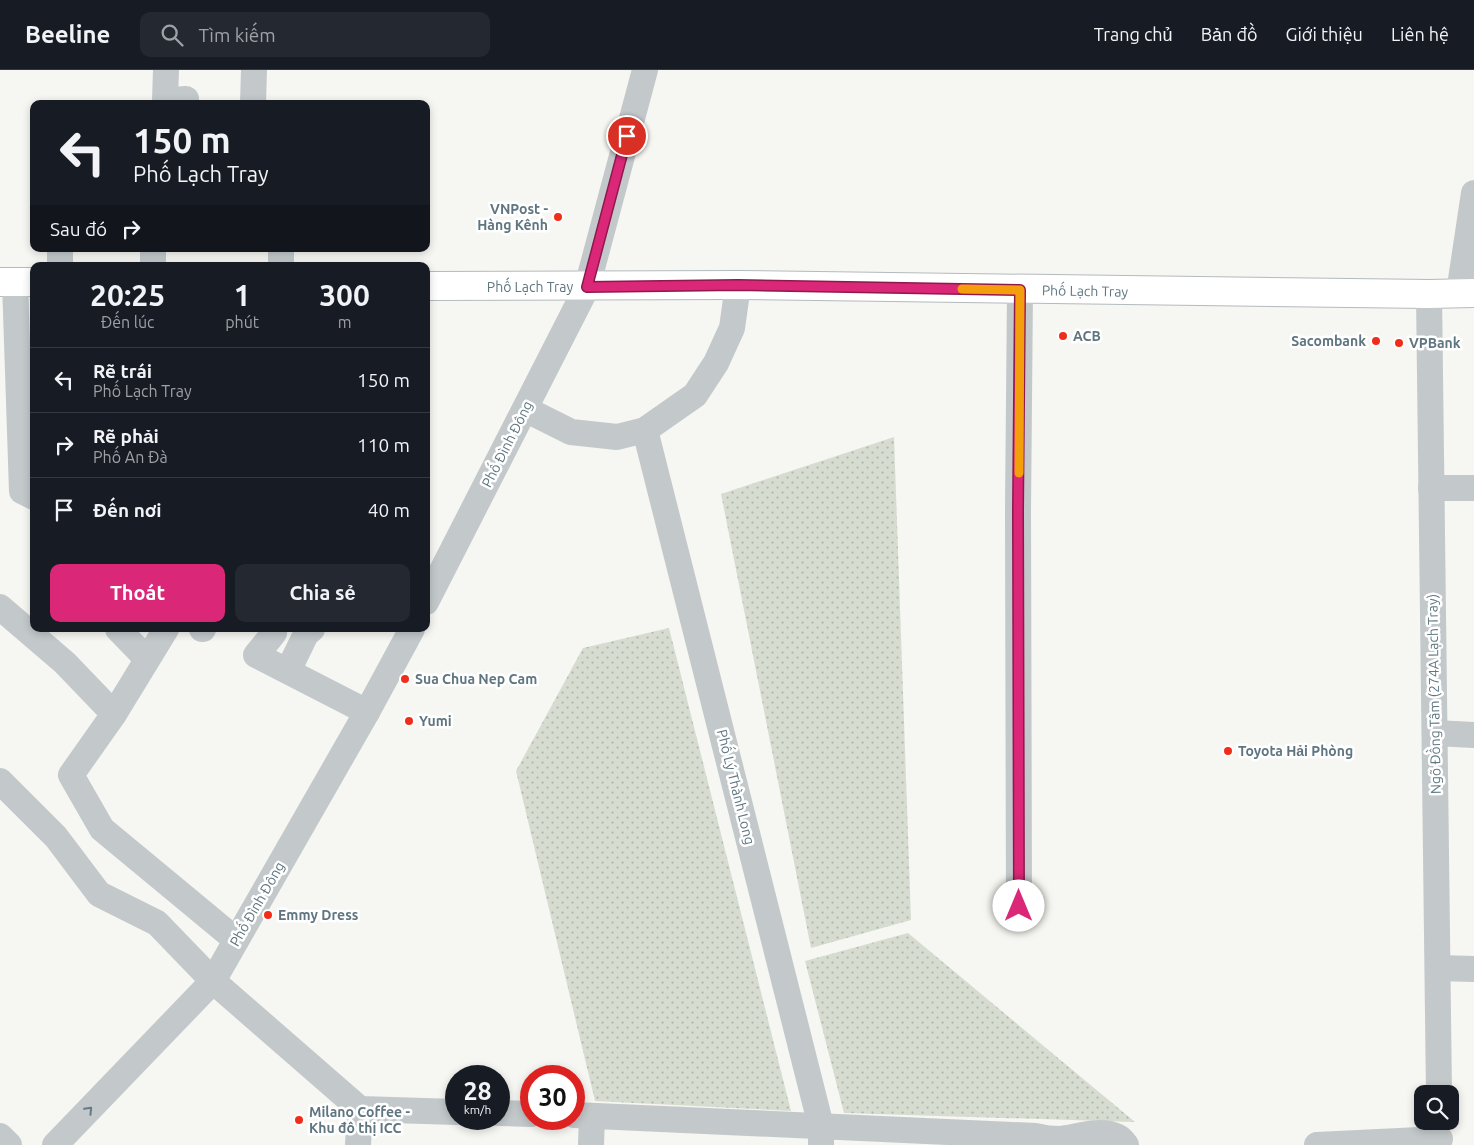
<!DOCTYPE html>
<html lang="vi">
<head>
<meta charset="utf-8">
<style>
	body { margin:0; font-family:Ubuntu,sans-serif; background:#242831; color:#f1f3f6; height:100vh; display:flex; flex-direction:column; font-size:19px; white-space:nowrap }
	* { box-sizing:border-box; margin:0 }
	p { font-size:16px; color:#9ea1a6 }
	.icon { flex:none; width:28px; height:28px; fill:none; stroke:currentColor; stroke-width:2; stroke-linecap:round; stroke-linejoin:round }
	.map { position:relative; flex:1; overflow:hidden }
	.details { position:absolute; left:30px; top:192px; width:400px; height:370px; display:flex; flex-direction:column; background:#171b24; border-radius:10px; box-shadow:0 2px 8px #0003 }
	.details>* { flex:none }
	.guide { position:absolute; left:30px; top:30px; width:400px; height:152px; border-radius:10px; box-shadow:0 2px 8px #0003; background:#171b24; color:#f1f3f6; overflow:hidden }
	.controls { position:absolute; left:1414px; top:1015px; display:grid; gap:10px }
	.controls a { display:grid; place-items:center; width:45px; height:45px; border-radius:10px; background:#171b24; box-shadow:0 2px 8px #0003; font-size:25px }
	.speed { position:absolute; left:445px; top:995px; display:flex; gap:10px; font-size:25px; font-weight:700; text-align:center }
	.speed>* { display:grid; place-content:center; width:65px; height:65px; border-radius:50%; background:#171b24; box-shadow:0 2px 8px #0003; line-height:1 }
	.speed small { font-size:12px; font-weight:400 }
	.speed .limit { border:8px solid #d22; background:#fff; color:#111 }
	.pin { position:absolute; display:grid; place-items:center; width:42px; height:42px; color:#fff; margin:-21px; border:2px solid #fff; border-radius:50%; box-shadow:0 1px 5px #0007 }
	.me { position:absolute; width:55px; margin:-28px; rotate:0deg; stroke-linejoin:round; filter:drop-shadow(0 0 4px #0008) }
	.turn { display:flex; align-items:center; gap:18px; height:105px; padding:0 20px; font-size:22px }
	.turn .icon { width:65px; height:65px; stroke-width:2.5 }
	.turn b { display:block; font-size:35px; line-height:42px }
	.then { display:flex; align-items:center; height:48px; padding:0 20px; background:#0003; gap:10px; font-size:19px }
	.eta { display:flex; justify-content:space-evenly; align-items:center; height:85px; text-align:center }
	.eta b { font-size:30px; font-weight:700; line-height:35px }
	.button { display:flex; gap:10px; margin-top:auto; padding:10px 20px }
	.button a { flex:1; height:58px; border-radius:10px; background:#db2777; color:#fff; font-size:20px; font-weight:700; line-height:58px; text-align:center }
	.button a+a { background:#242831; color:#f1f3f6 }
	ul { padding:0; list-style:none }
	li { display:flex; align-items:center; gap:15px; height:65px; padding:0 20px; border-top:1px solid #363941 }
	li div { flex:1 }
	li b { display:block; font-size:19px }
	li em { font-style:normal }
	header { display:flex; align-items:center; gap:30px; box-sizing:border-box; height:70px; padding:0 25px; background:#171b24; border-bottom:1px solid #363941 }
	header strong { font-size:24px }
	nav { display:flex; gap:28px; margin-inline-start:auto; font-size:18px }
	.search { width:350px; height:45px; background:#242831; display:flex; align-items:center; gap:12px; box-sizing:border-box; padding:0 18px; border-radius:10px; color:#9ea1a6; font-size:19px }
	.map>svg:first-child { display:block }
	.grass { fill:url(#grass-dots) }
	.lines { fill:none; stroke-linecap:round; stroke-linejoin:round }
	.major-casing { stroke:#b4babd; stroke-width:30 }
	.minor { stroke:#c3c8cb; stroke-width:26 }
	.major { stroke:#fff; stroke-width:28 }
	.oneway { stroke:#647a84 }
	.route-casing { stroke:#8e194d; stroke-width:12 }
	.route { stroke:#db2777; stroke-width:9 }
	.slow { stroke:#f59e0b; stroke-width:9 }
	.poi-dot { fill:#f12c18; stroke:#fff; stroke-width:2 }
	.labels { text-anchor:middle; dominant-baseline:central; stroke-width:5; stroke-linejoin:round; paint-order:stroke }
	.poi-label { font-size:14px; font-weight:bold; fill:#5f7680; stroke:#fff; text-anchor:start }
	.street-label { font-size:14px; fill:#5f7680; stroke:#fff }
</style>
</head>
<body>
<header>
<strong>Beeline</strong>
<div class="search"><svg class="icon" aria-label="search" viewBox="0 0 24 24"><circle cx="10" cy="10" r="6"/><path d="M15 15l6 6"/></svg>Tìm kiếm</div>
<nav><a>Trang chủ</a><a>Bản đồ</a><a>Giới thiệu</a><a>Liên hệ</a></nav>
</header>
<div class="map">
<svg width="1474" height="1075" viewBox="0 0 1474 1075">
	<defs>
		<pattern id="grass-dots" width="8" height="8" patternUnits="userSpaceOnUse" patternTransform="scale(1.25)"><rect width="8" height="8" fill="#d7dcd1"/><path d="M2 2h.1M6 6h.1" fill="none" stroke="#b2b7af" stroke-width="1.8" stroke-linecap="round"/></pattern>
	</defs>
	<rect width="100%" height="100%" fill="#f6f6f2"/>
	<g class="grass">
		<path d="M894 367 911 850 811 878 721 424Z"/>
		<path d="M669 558 791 1041 595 1031 516 701 583 578Z"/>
		<path d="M908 863 1135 1052 844 1043 805 891Z"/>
	</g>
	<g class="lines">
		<g class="major-casing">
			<g id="major">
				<path d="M0 212H34"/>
				<path d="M426 216 738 215 1429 224 1474 223"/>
			</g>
		</g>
		<g class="minor">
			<path d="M166 0 165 31 186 29V34"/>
			<path d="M253 34 254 0"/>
			<path d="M153 179V196"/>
			<path d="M60 196V179"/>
			<path d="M281 196V179"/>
			<path d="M15 212 22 421 34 427"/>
			<path d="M1459 223 1474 123"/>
			<path d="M1429 224 1439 1024"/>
			<path d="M525 339 571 362 617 367 645 360 695 325 716 293 732 258 738 215"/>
			<path d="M645 360 821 1056V1075"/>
			<path d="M1431 418H1474"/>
			<path d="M426 532 587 217 645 0"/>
			<path d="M0 537 65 593 114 644"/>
			<path d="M118 559 147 589"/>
			<path d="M166 559 114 644 71 705 102 759 236 870"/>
			<path d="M202 559H203"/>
			<path d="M272 559 274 563 256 585 367 642"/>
			<path d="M288 601 306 564 312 559"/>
			<path d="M1435 663 1474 665"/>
			<path d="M0 711 56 767 99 824 157 853 213 911 360 1039 456 1042"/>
			<path d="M1019 837 1018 441 1020 220"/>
			<path d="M1438 898 1474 899"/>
			<path d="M499 1043 531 1044"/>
			<path d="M574 1045 1036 1066C1044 1068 1052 1069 1060 1069 1078 1067 1100 1058 1118 1067 1121 1068 1124 1072 1126 1075"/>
			<path d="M0 1066 9 1075"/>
			<path d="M55 1075 213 911 367 642 412 559"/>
			<path d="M358 1075 360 1039"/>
			<path d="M591 1075 592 1046"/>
			<path d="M1317 1075 1440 1069"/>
		</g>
		<use href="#major" class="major"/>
	</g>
	<defs><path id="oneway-chevron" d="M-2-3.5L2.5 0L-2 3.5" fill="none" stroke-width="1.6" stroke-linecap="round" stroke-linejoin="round" transform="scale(1.25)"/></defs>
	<use class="oneway" href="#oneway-chevron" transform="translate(89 1040) rotate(-46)"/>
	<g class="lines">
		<g class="route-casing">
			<path id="route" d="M627 66 587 217 738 215 1020 220 1018 440 1019 836"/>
		</g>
		<use href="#route" class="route"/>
		<path class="slow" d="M962 219 1020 220 1019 403"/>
	</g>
	<g class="poi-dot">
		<circle cx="558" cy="147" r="5"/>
		<circle cx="1063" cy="266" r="5"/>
		<circle cx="1376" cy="271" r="5"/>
		<circle cx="1399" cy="273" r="5"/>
		<circle cx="405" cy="609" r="5"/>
		<circle cx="409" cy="651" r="5"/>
		<circle cx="1228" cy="681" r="5"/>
		<circle cx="268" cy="845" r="5"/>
		<circle cx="299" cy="1050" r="5"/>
	</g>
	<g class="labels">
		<g class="poi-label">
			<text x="548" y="139" text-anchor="end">VNPost -<tspan x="548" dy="16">Hàng Kênh</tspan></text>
			<text x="1073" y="266">ACB</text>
			<text x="1366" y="271" text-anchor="end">Sacombank</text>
			<text x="1409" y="273">VPBank</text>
			<text x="415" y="609">Sua Chua Nep Cam</text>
			<text x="419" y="651">Yumi</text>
			<text x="1238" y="681">Toyota Hải Phòng</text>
			<text x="278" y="845">Emmy Dress</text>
			<text x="309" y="1042">Milano Coffee -<tspan x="309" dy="16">Khu đô thị ICC</tspan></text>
		</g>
		<g class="street-label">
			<text x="530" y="217">Phố Lạch Tray</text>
			<text transform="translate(1085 221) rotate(1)">Phố Lạch Tray</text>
			<text transform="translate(507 374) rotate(-63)">Phố Đình Đông</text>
			<text transform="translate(1434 624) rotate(-91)">Ngõ Đồng Tâm (274A Lạch Tray)</text>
			<text transform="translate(736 717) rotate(76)">Phố Lý Thành Long</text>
			<text transform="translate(257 834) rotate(-60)">Phố Đình Đông</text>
		</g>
	</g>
</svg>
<div class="controls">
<a><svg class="icon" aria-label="search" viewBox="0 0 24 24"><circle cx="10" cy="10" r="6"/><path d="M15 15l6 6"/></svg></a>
</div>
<div class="speed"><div>28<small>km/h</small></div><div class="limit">30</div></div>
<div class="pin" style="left:627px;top:66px;background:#d93025"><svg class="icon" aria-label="arrive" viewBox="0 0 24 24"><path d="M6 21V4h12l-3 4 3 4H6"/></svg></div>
<svg class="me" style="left:1019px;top:836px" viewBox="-20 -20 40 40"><circle r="19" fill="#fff"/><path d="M0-13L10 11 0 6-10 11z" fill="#db2777"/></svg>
<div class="guide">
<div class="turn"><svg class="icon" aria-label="left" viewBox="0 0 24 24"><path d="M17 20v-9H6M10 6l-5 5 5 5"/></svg><div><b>150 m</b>Phố Lạch Tray</div></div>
<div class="then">Sau đó<svg class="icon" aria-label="right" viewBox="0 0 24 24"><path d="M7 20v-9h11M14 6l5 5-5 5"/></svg></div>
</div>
<section class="details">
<div class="eta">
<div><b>20:25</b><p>Đến lúc</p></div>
<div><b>1</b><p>phút</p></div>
<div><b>300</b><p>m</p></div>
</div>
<ul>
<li><svg class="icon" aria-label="left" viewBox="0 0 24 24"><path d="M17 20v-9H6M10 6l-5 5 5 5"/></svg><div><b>Rẽ trái</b><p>Phố Lạch Tray</p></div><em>150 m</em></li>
<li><svg class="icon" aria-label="right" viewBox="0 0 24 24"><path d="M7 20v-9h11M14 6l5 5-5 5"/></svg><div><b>Rẽ phải</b><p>Phố An Đà</p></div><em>110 m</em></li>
<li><svg class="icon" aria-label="arrive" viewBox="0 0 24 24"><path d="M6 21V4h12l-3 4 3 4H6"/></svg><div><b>Đến nơi</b></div><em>40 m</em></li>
</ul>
<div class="button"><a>Thoát</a><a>Chia sẻ</a></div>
</section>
</div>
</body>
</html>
